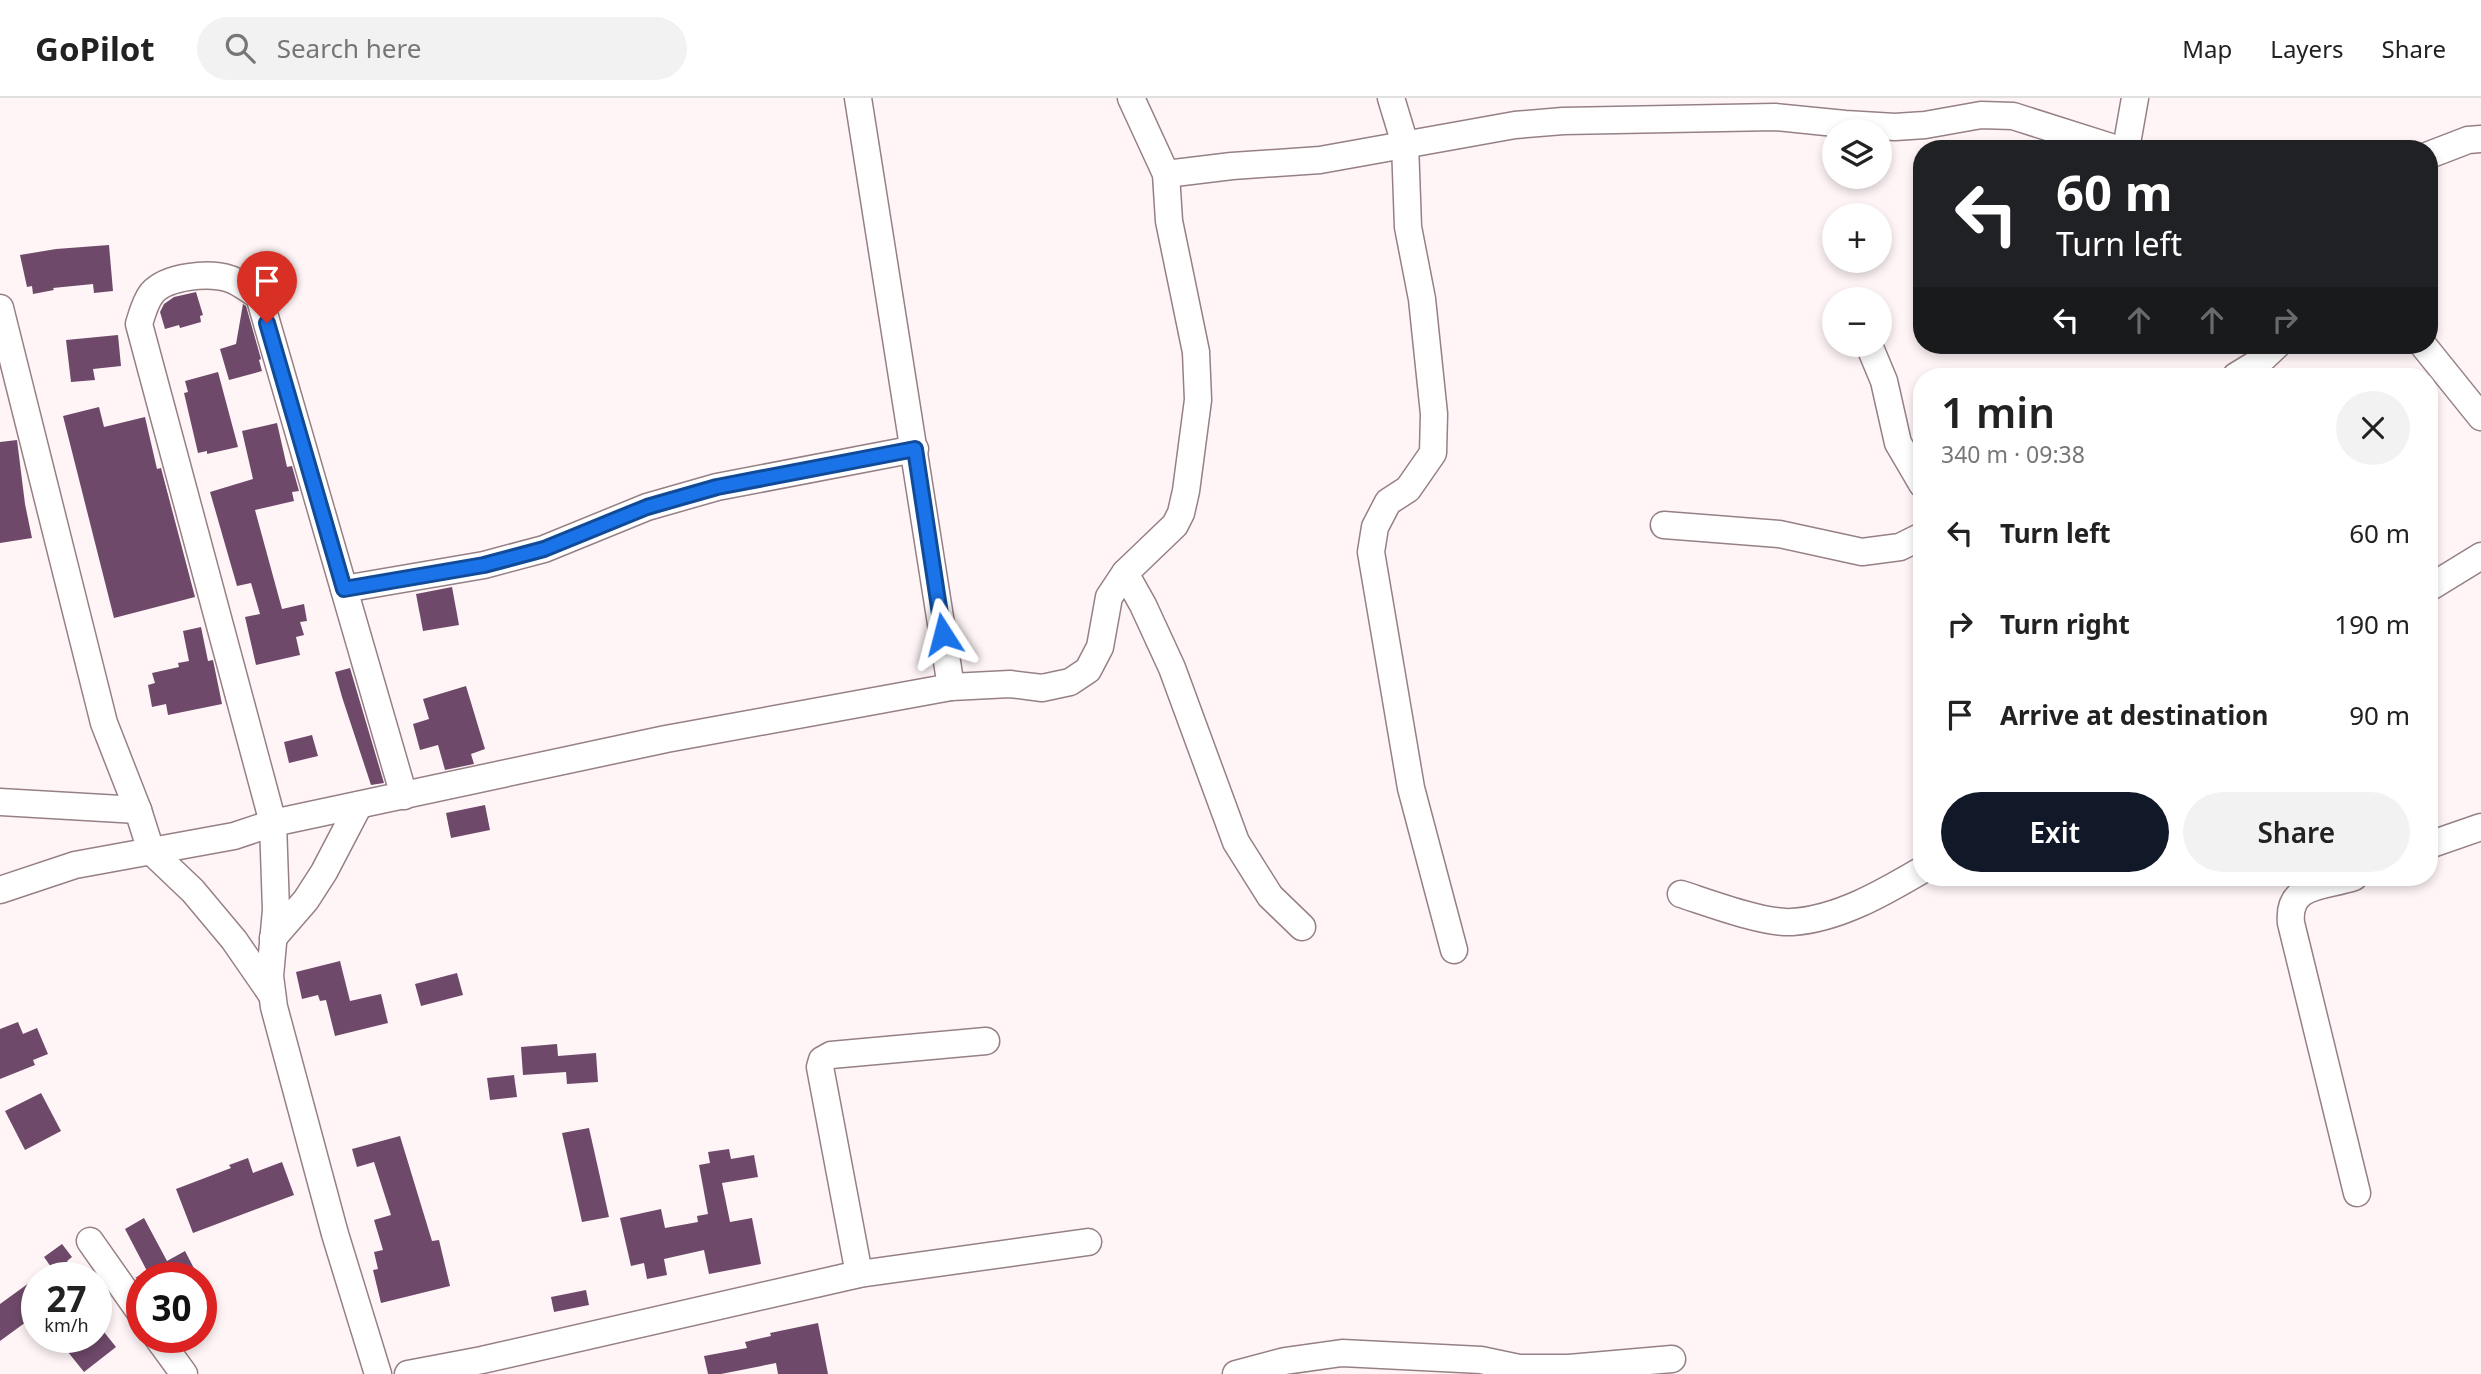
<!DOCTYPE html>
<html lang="en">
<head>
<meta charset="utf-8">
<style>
	body { margin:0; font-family:"Noto Sans",sans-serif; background:#f2f2f2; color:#222; height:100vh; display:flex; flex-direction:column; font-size:26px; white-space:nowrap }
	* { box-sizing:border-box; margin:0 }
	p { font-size:23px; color:#767676 }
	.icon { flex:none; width:38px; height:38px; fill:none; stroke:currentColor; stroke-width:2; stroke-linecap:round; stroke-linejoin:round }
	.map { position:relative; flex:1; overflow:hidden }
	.panel { position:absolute; left:1913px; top:270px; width:525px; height:518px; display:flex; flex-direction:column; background:#fff; border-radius:28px; box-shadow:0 4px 10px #0003 }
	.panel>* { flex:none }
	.guide { position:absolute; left:1913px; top:42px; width:525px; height:214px; border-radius:28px; box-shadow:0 4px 10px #0003; background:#202124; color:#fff; overflow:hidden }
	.fabs { position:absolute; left:1822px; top:21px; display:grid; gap:14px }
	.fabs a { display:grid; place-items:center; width:70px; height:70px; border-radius:50%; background:#fff; box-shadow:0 4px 10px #0003; font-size:35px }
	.speed { position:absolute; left:21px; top:1164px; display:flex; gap:14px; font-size:35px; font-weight:700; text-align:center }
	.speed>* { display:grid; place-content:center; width:91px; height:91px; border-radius:50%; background:#fff; box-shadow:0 4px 10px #0003; line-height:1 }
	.speed small { font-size:18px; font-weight:400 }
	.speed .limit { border:10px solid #d22; background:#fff; color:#111 }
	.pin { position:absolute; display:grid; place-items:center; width:60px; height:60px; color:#fff; margin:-72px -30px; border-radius:50% 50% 50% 0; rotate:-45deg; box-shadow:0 0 7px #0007 }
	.pin .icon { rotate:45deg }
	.me { position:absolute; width:77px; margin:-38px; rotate:351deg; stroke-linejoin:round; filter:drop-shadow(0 0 5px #0008) }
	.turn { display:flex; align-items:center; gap:24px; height:147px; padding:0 28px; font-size:32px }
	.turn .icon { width:91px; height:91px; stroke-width:2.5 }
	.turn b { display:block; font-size:49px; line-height:60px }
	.lanes { display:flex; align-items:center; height:66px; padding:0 28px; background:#0003; justify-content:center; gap:35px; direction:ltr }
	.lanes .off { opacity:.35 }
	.round { display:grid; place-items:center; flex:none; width:74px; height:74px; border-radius:37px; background:#f2f2f2 }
	.headline { display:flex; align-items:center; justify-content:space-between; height:119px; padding:0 28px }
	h1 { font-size:42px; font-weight:600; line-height:52px }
	.cta { display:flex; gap:14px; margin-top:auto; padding:14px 28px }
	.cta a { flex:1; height:80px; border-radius:42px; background:#111827; color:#fff; font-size:28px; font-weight:600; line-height:80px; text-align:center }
	.cta a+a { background:#f2f2f2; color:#222 }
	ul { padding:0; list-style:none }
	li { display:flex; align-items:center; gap:21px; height:91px; padding:0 28px }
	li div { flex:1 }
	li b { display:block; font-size:26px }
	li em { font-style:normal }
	header { display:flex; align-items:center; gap:42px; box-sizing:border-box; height:98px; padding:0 35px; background:#fff; border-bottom:2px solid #e0e0e0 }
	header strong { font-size:33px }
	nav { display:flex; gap:38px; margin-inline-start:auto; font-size:24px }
	.search { width:490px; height:63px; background:#f2f2f2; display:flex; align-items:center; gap:18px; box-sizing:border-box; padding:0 24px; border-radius:38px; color:#767676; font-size:26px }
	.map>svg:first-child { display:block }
	.building { fill:#6f496a }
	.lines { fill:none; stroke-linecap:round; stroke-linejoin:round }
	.minor-casing { stroke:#968084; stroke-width:29 }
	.minor { stroke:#fff; stroke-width:26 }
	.route-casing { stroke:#114b97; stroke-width:18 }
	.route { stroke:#1a73e8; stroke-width:12 }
</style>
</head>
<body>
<header>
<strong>GoPilot</strong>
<div class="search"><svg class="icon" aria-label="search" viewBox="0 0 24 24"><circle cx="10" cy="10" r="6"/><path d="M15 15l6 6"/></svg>Search here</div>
<nav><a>Map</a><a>Layers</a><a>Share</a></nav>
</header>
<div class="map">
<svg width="2481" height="1276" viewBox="0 0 2481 1276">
	<rect width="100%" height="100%" fill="#fff5f7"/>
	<g class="building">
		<path d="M109 147 113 193 94 195 93 186 53 190 54 192 33 196 32 188 27 189 20 157 56 151Z"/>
		<path d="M196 194 203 217 200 218 201 224 180 230 179 227 165 231 160 214 164 206 174 199Z"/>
		<path d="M243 206 246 208 261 261 259 262 262 273 229 282 220 251 236 246Z"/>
		<path d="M118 237 121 268 93 271 95 282 71 284 66 242Z"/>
		<path d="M218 274 238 349 207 356V353L198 355 184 295 188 294 185 283Z"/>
		<path d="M99 309 104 329 145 319 157 371 161 370 195 499 114 520 63 318Z"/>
		<path d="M277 325 287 369 292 368 299 393 292 394 294 403 255 412 282 511 304 506 307 523 300 524 304 537 296 539 300 557 256 567 245 519 260 516 251 485 237 488 210 394 253 381 242 333Z"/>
		<path d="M17 342 25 406 32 440 0 445V344Z"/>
		<path d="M452 489 459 527 423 533 416 496Z"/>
		<path d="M201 529 208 563 213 562 222 606 168 617 166 606 152 609 148 587 155 585 152 575 179 569 178 565 189 563 183 533Z"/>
		<path d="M350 570 384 685 371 687 342 599 335 574Z"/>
		<path d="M466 588 485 651 471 656 474 666 445 672 438 647 420 652 413 626 429 621 423 601Z"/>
		<path d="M312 637 318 658 289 665 284 644Z"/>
		<path d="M485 707 490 732 451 740 446 715Z"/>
		<path d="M340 863 350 903 381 896 388 925 335 938 326 902 320 903 318 897 302 901 296 874Z"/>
		<path d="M457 875 463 897 421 908 415 886Z"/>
		<path d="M18 924 23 936 37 930 48 956 33 962 35 967 0 981V931Z"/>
		<path d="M557 946 558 958 596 955 598 984 567 986 566 974 523 977 521 949Z"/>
		<path d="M514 977 517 999 490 1002 487 980Z"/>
		<path d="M41 995 61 1033 25 1052 5 1013Z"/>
		<path d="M589 1030 609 1119 582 1124 562 1035Z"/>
		<path d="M400 1038 432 1143 439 1142 450 1188 381 1205 373 1172 378 1171 374 1154 383 1152 374 1122 391 1117 374 1064 357 1069 352 1051Z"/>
		<path d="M729 1051 731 1061 754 1057 758 1079 722 1085 730 1124 752 1120 761 1166 709 1176 704 1152 664 1161 667 1177 647 1181 644 1165 631 1168 620 1120 661 1111 665 1130 698 1124 697 1118 708 1116 699 1067 710 1065 708 1054Z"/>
		<path d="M248 1060 253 1075 282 1064 294 1097 193 1135 176 1091 231 1070 229 1067Z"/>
		<path d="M144 1120 167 1163 185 1153 199 1180H135L147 1173 125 1131Z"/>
		<path d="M62 1146 72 1159 67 1163 79 1180H37V1216L0 1243V1206L51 1169 44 1159Z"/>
		<path d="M586 1192 589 1207 554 1214 551 1199Z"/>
		<path d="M96 1224 116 1249 84 1274 56 1239H96Z"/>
		<path d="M818 1225 828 1276H778L776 1265 721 1276H708L704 1258 747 1250 745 1244 771 1238 770 1235Z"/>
	</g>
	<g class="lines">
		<g class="minor-casing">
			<g id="minor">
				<path d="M858 0 951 589"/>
				<path d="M1131 0 1166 76 1169 123 1196 254 1198 302 1186 393 1181 415 1175 427 1125 475 1143 507 1172 570 1236 744 1270 798 1302 829"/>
				<path d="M1391 0 1405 46 1408 129 1422 201 1434 316 1433 355 1408 391 1388 404 1375 429 1371 454 1411 690 1454 852"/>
				<path d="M2126 51 2135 0"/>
				<path d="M2429 57 2468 42 2481 41"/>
				<path d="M1166 76 1232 68 1320 62 1515 27 1563 23 1775 19 1845 26 1895 29 1925 27 1981 17 2013 18 2117 51"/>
				<path d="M0 210 104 625 138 712 151 753 193 793 234 842 272 897"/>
				<path d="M1869 247 1884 283 1898 345 1922 386"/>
				<path d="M2423 247 2481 319"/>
				<path d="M2236 278 2259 264 2277 247"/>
				<path d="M1664 427 1779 436 1862 454 1900 449 1922 438"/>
				<path d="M2429 490 2481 458"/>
				<path d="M344 491 484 467 544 451 647 409 717 389 915 351"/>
				<path d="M0 704 138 712"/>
				<path d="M2429 747 2481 729"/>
				<path d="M2354 779C2326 789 2287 784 2291 825L2357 1095"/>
				<path d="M0 792 75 767 234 738 273 725 666 641 951 589 1010 586 1042 590 1070 584 1088 572 1100 549 1109 499 1125 475"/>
				<path d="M1681 796C1709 805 1765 826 1792 824 1838 821 1883 795 1922 772"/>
				<path d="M273 840 306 802 324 774 359 707"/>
				<path d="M90 1143 142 1217"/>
				<path d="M859 1176 820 969 822 962 831 957 986 943"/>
				<path d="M157 1239 184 1276"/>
				<path d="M378 1276 335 1136 274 909 270 878 276 812 273 725 139 226C142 216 145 204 152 195 167 178 209 174 230 181 240 184 250 193 259 198L404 698"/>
				<path d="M408 1276 482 1262 859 1176 1088 1144"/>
				<path d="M1236 1276 1285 1263 1342 1255 1481 1262 1519 1270H1569L1672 1261"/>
			</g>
		</g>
		<use href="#minor" class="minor"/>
	</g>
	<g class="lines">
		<g class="route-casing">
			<path id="route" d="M267 225 344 491 484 467 544 451 647 409 717 389 915 351 943 536"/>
		</g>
		<use href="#route" class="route"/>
	</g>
</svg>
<div class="fabs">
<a><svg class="icon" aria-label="layers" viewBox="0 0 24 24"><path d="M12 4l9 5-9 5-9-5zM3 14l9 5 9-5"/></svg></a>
<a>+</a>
<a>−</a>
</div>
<div class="speed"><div>27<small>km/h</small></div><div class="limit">30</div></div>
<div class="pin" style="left:267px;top:225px;background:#d93025"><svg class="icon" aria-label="arrive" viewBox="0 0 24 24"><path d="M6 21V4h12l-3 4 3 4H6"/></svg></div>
<svg class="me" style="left:943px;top:536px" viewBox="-20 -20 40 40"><path d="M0-17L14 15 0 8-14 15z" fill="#1a73e8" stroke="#fff" stroke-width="4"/></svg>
<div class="guide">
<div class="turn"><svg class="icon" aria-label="left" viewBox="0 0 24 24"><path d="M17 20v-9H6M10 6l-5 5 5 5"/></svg><div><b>60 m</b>Turn left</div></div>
<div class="lanes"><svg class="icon" aria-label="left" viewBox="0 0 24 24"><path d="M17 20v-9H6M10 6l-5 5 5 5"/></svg><svg class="icon off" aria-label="ahead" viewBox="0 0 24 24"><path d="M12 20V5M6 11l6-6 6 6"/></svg><svg class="icon off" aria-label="ahead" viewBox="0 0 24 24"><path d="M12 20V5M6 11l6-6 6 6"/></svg><svg class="icon off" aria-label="right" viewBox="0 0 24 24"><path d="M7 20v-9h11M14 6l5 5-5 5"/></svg></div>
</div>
<section class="panel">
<div class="headline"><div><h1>1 min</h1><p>340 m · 09:38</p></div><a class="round"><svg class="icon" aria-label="close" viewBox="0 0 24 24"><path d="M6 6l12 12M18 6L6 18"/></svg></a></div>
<ul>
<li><svg class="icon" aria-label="left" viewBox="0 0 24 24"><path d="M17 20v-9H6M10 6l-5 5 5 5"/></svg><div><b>Turn left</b></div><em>60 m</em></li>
<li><svg class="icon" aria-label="right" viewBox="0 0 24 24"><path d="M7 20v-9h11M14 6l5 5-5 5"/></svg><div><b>Turn right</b></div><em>190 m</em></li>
<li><svg class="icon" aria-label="arrive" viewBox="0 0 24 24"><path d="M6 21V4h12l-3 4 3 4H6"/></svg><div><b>Arrive at destination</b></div><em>90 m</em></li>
</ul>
<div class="cta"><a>Exit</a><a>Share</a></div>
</section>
</div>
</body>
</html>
